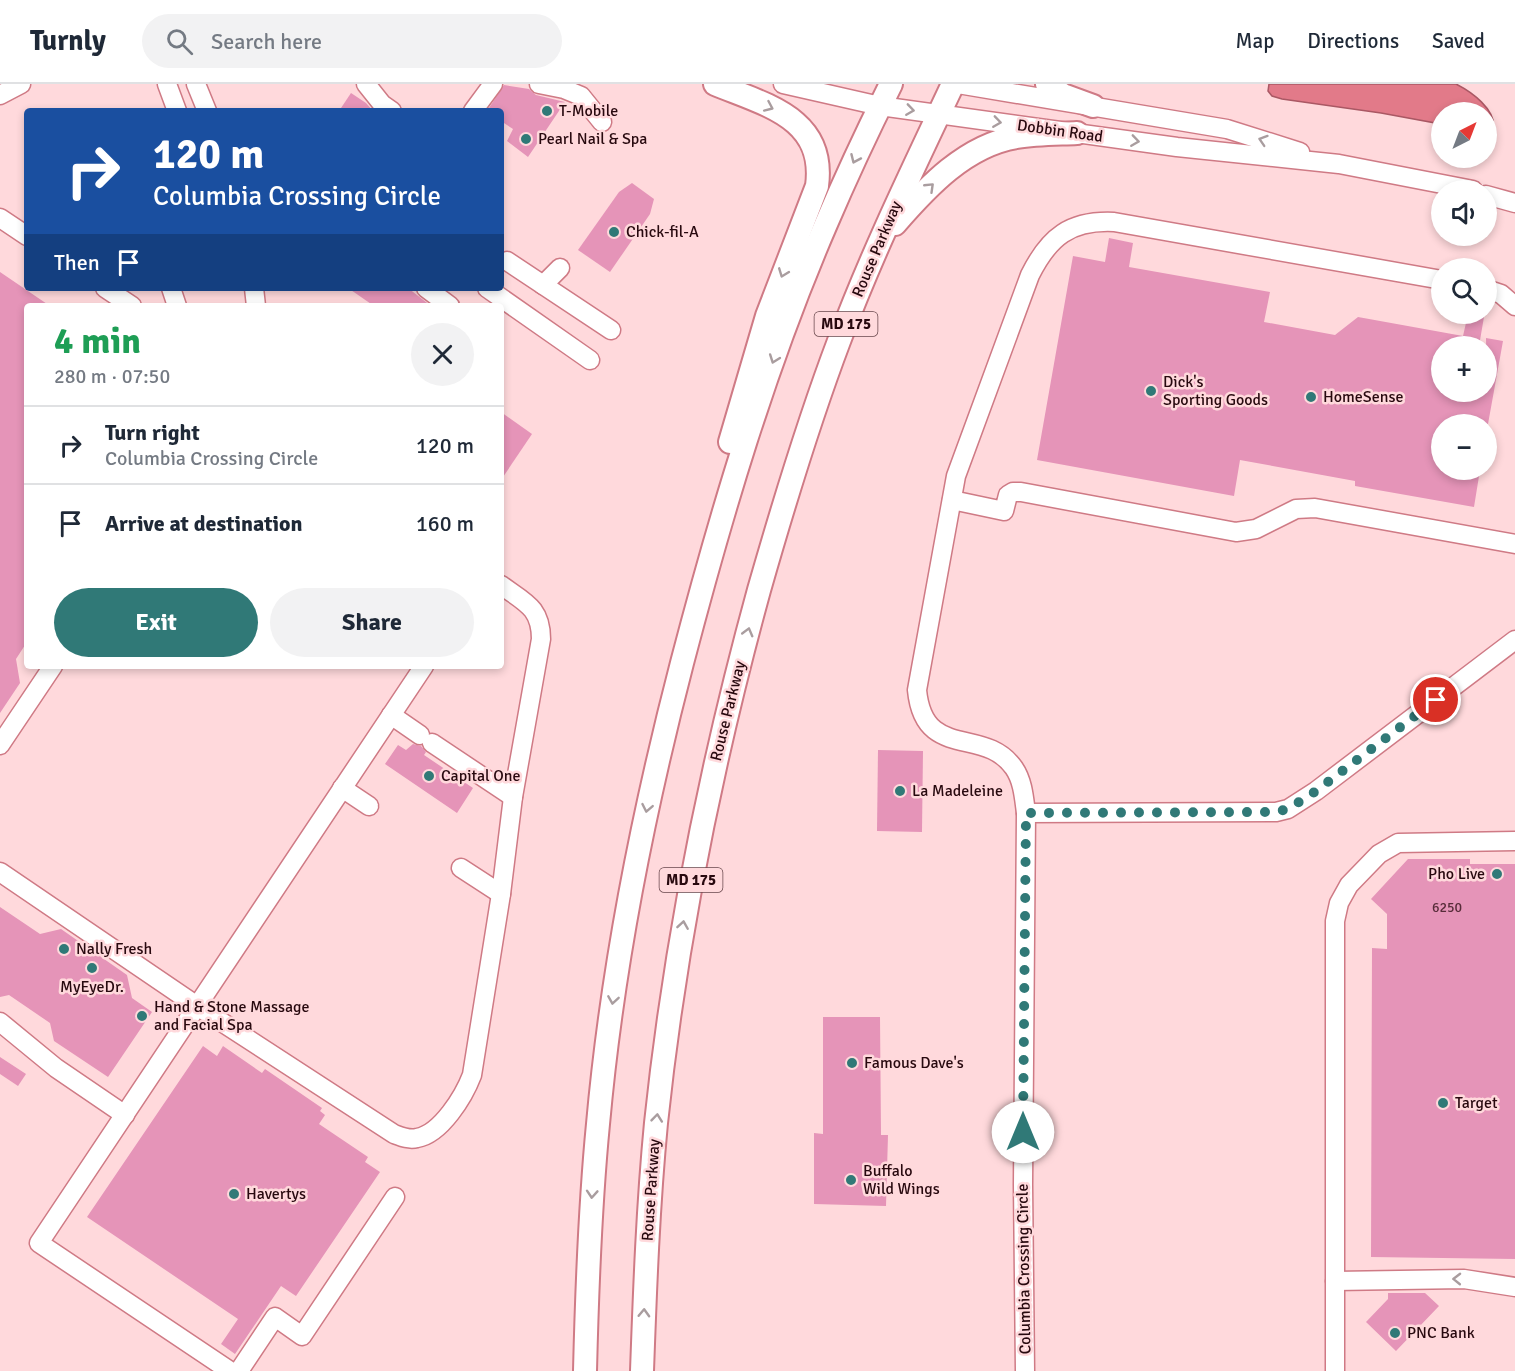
<!DOCTYPE html>
<html lang="en">
<head>
<meta charset="utf-8">
<style>
	body { margin:0; font-family:Signika,sans-serif; background:#f2f2f3; color:#1f2937; height:100vh; display:flex; flex-direction:column; font-size:22px; white-space:nowrap }
	* { box-sizing:border-box; margin:0 }
	p { font-size:20px; color:#747a83 }
	.icon { flex:none; width:33px; height:33px; fill:none; stroke:currentColor; stroke-width:2; stroke-linecap:round; stroke-linejoin:round }
	.map { position:relative; flex:1; overflow:hidden }
	.details { position:absolute; left:24px; top:219px; width:480px; height:366px; display:flex; flex-direction:column; background:#fff; border-radius:6px; box-shadow:0 3px 9px #0003 }
	.details>* { flex:none }
	.top-card { position:absolute; left:24px; top:24px; width:480px; height:183px; border-radius:6px; box-shadow:0 3px 9px #0003; background:#1a4fa0; color:#fff; overflow:hidden }
	.needle { width:39px; rotate:42deg }
	.tools { position:absolute; left:1431px; top:18px; display:grid; gap:12px }
	.tools a { display:grid; place-items:center; width:66px; height:66px; border-radius:50%; background:#fff; box-shadow:0 3px 9px #0003; font-size:30px }
	.pin { position:absolute; display:grid; place-items:center; width:51px; height:51px; color:#fff; margin:-26px; border:3px solid #fff; border-radius:50%; box-shadow:0 2px 6px #0007 }
	.me { position:absolute; width:66px; margin:-33px; rotate:0deg; stroke-linejoin:round; filter:drop-shadow(0 0 4px #0008) }
	.turn { display:flex; align-items:center; gap:21px; height:126px; padding:0 30px; font-size:27px }
	.turn .icon { width:78px; height:78px; stroke-width:2.5 }
	.turn b { display:block; font-size:42px; line-height:51px }
	.then { display:flex; align-items:center; height:57px; padding:0 30px; background:#0003; gap:12px; font-size:22px }
	.round { display:grid; place-items:center; flex:none; width:63px; height:63px; border-radius:32px; background:#f2f2f3 }
	.head { display:flex; align-items:center; justify-content:space-between; height:102px; padding:0 30px }
	h1 { font-size:36px; font-weight:700; line-height:45px; color:#1e9e55 }
	.action { display:flex; gap:12px; margin-top:auto; padding:12px 30px }
	.action a { flex:1; height:69px; border-radius:36px; background:#307977; color:#fff; font-size:24px; font-weight:700; line-height:69px; text-align:center }
	.action a+a { background:#f2f2f3; color:#1f2937 }
	ul { padding:0; list-style:none }
	li { display:flex; align-items:center; gap:18px; height:78px; padding:0 30px; border-top:2px solid #e0e1e3 }
	li div { flex:1 }
	li b { display:block; font-size:22px }
	li em { font-style:normal }
	header { display:flex; align-items:center; gap:36px; box-sizing:border-box; height:84px; padding:0 30px; background:#fff; border-bottom:2px solid #e0e1e3 }
	header strong { font-size:28px }
	nav { display:flex; gap:33px; margin-inline-start:auto; font-size:21px }
	.search { width:420px; height:54px; background:#f2f2f3; display:flex; align-items:center; gap:15px; box-sizing:border-box; padding:0 21px; border-radius:33px; color:#747a83; font-size:22px }
	.map>svg:first-child { display:block }
	.water { fill:#e27a89; stroke:#aa5864; stroke-width:1.5 }
	.building { fill:#e594b8 }
	.lines { fill:none; stroke-linecap:round; stroke-linejoin:round }
	.minor-casing { stroke:#cf7a85; stroke-width:21 }
	.major-casing { stroke:#cf7a85; stroke-width:26 }
	.minor { stroke:#fff; stroke-width:18 }
	.major { stroke:#fff; stroke-width:22 }
	.oneway { stroke:#a99d9f }
	.route { stroke:#307977; stroke-width:10; stroke-dasharray:0 18 }
	.poi-dot { fill:#307977; stroke:#ffd9dc; stroke-width:2 }
	.labels { text-anchor:middle; dominant-baseline:central; stroke-width:5; stroke-linejoin:round; paint-order:stroke }
	.number-label { font-size:14px; fill:#572c39 }
	.shield { fill:#ffd9dc; stroke:#68474c; stroke-width:1.5 }
	.shield-label { font-size:15px; font-weight:bold; fill:#28090f }
	.poi-label { font-size:16px; fill:#28090f; stroke:#ffd9dc; text-anchor:start }
	.street-label { font-size:16px; fill:#28090f; stroke:#ffd9dc }
</style>
</head>
<body>
<header>
<strong>Turnly</strong>
<div class="search"><svg class="icon" aria-label="search" viewBox="0 0 24 24"><circle cx="10" cy="10" r="6"/><path d="M15 15l6 6"/></svg>Search here</div>
<nav><a>Map</a><a>Directions</a><a>Saved</a></nav>
</header>
<div class="map">
<svg width="1515" height="1287" viewBox="0 0 1515 1287">
	<rect width="100%" height="100%" fill="#ffd9dc"/>
	<path class="water" d="M1269 0H1456C1472 8 1495 25 1494 44L1487 45 1486 28H1442L1441 40 1381 29 1282 15 1272 12 1268 7Z"/>
	<g class="building">
		<path d="M504 1 529 5 536 11 565 18 528 73 507 57 513 45 501 37V27H487Z"/>
		<path d="M351 9 366 19 373 27H339Z"/>
		<path d="M632 99 654 115 650 130 610 188 578 166 619 108Z"/>
		<path d="M1109 154 1133 159 1129 183 1270 208 1264 238 1335 251 1358 233 1463 252 1468 230 1484 233 1479 262H1442V308H1487L1486 254 1503 257 1488 340H1442V386H1480L1474 423 1355 402V397L1240 376 1234 412 1037 376 1073 172 1105 178Z"/>
		<path d="M0 188 50 222H27V558L16 575 20 599 0 629Z"/>
		<path d="M348 204H408L431 222H374Z"/>
		<path d="M501 328 532 350 501 396Z"/>
		<path d="M413 660 421 662 426 668 424 671 473 704 457 729 385 680 398 661 406 666Z"/>
		<path d="M878 666 923 667 922 748 877 747Z"/>
		<path d="M1408 775H1470V780H1515V1175L1371 1173 1372 864 1387 865V830L1371 815Z"/>
		<path d="M0 823 40 850 61 845 127 891 132 914 152 928 108 993 54 957 50 939 9 911 0 913Z"/>
		<path d="M823 933H880L881 1051H888L886 1122 814 1120V1049L823 1050Z"/>
		<path d="M203 962 217 972 223 962 262 989 265 985 322 1024 320 1027 325 1031 319 1040 368 1073 365 1078 380 1088 296 1212 281 1202 235 1270 221 1260 238 1235 87 1133Z"/>
		<path d="M0 973 26 990 18 1002 0 990Z"/>
		<path d="M1388 1209H1425L1439 1222 1396 1267 1366 1238 1388 1215Z"/>
	</g>
	<g class="lines">
		<g class="minor-casing">
			<g id="minor">
				<path d="M167 0 177 27"/>
				<path d="M196 0 207 27"/>
				<path d="M366 0 382 20 392 27"/>
				<path d="M539 0 564 5 581 12 602 38"/>
				<path d="M783 0 880 22 1177 63 1339 80 1473 106"/>
				<path d="M958 0 1227 45 1300 68"/>
				<path d="M0 11 21 0"/>
				<path d="M473 27 493 0"/>
				<path d="M1486 111 1515 119"/>
				<path d="M0 134 27 152"/>
				<path d="M507 177 611 246"/>
				<path d="M543 201 560 184"/>
				<path d="M105 204 132 222"/>
				<path d="M171 204 177 222"/>
				<path d="M254 204 256 222"/>
				<path d="M426 204 450 222"/>
				<path d="M487 204 590 276"/>
				<path d="M1486 205 1501 210 1515 222"/>
				<path d="M952 416 1004 427 1008 411 1013 408H1021L1236 448 1256 445 1296 425 1315 424 1515 460"/>
				<path d="M391 631 420 651"/>
				<path d="M432 659 513 713"/>
				<path d="M0 661 53 582"/>
				<path d="M342 704 369 722"/>
				<path d="M1026 729C1024 714 1023 697 1014 684 984 641 924 678 917 606L956 392 1030 191C1049 153 1070 136 1114 138L1442 196"/>
				<path d="M461 784 501 810"/>
				<path d="M0 788 197 922 394 1050C402 1053 409 1056 417 1054 441 1050 464 1012 472 991L501 810 513 713 541 555C541 523 524 518 501 501"/>
				<path d="M0 938 56 984 125 1031"/>
				<path d="M1335 1197 1464 1195 1515 1203"/>
				<path d="M230 1287 39 1159 424 582"/>
				<path d="M239 1287 275 1233 302 1252 395 1113"/>
				<path d="M1025 1287 1023 1101 1026 729 1276 728 1288 725 1316 707 1515 556"/>
				<path d="M1335 1287V837L1339 819 1349 801 1379 770 1398 759 1515 757"/>
			</g>
		</g>
		<g class="major-casing">
			<g id="major">
				<path d="M715 0C766 21 826 34 817 102L767 232 730 358"/>
				<path d="M1047 0 1063 11 1093 22"/>
				<path d="M895 140C927 103 966 61 1017 53 1036 50 1057 50 1077 49"/>
				<path d="M585 1287C587 1204 590 1122 598 1040 612 884 643 729 682 579 721 430 765 281 826 140 846 93 868 46 891 0"/>
				<path d="M642 1287C645 1204 648 1122 656 1039 675 859 711 681 759 506 783 422 808 339 839 257 872 169 913 85 953 0"/>
			</g>
		</g>
		<use href="#minor" class="minor"/>
		<use href="#major" class="major"/>
	</g>
	<defs><path id="oneway-chevron" d="M-2-3.5L2.5 0L-2 3.5" fill="none" stroke-width="1.6" stroke-linecap="round" stroke-linejoin="round" transform="scale(1.5)"/></defs>
	<g class="oneway">
		<use href="#oneway-chevron" transform="translate(769 23) rotate(24)"/>
		<use href="#oneway-chevron" transform="translate(910 26) rotate(8)"/>
		<use href="#oneway-chevron" transform="translate(997 38) rotate(8)"/>
		<use href="#oneway-chevron" transform="translate(1263 56) rotate(-162)"/>
		<use href="#oneway-chevron" transform="translate(1135 57) rotate(8)"/>
		<use href="#oneway-chevron" transform="translate(855 75) rotate(114)"/>
		<use href="#oneway-chevron" transform="translate(930 103) rotate(-44)"/>
		<use href="#oneway-chevron" transform="translate(783 189) rotate(111)"/>
		<use href="#oneway-chevron" transform="translate(774 275) rotate(110)"/>
		<use href="#oneway-chevron" transform="translate(748 548) rotate(-75)"/>
		<use href="#oneway-chevron" transform="translate(647 724) rotate(101)"/>
		<use href="#oneway-chevron" transform="translate(683 841) rotate(-81)"/>
		<use href="#oneway-chevron" transform="translate(613 916) rotate(99)"/>
		<use href="#oneway-chevron" transform="translate(657 1034) rotate(-84)"/>
		<use href="#oneway-chevron" transform="translate(592 1110) rotate(94)"/>
		<use href="#oneway-chevron" transform="translate(1457 1195) rotate(-179)"/>
		<use href="#oneway-chevron" transform="translate(644 1229) rotate(-88)"/>
	</g>
	<g class="lines">
		<path class="route" d="M1023 1048 1026 729 1276 728 1288 725 1316 707 1436 616"/>
	</g>
	<g class="poi-dot">
		<circle cx="547" cy="27" r="6"/>
		<circle cx="526" cy="55" r="6"/>
		<circle cx="614" cy="148" r="6"/>
		<circle cx="1151" cy="307" r="6"/>
		<circle cx="1311" cy="313" r="6"/>
		<circle cx="429" cy="692" r="6"/>
		<circle cx="900" cy="707" r="6"/>
		<circle cx="1497" cy="790" r="6"/>
		<circle cx="64" cy="865" r="6"/>
		<circle cx="92" cy="884" r="6"/>
		<circle cx="142" cy="932" r="6"/>
		<circle cx="852" cy="979" r="6"/>
		<circle cx="1443" cy="1019" r="6"/>
		<circle cx="851" cy="1096" r="6"/>
		<circle cx="234" cy="1110" r="6"/>
		<circle cx="1395" cy="1249" r="6"/>
	</g>
	<g class="labels">
		<g class="number-label">
			<text x="1447" y="823">6250</text>
		</g>
		<g class="shield">
			<rect x="814.5" y="228" width="63" height="24" rx="4.5"/>
			<rect x="659.5" y="784" width="63" height="24" rx="4.5"/>
		</g>
		<g class="shield-label">
			<text x="846" y="240">MD 175</text>
			<text x="691" y="796">MD 175</text>
		</g>
		<g class="poi-label">
			<text x="559" y="27">T-Mobile</text>
			<text x="538" y="55">Pearl Nail &amp; Spa</text>
			<text x="626" y="148">Chick-fil-A</text>
			<text x="1163" y="298">Dick's<tspan x="1163" dy="18">Sporting Goods</tspan></text>
			<text x="1323" y="313">HomeSense</text>
			<text x="441" y="692">Capital One</text>
			<text x="912" y="707">La Madeleine</text>
			<text x="1485" y="790" text-anchor="end">Pho Live</text>
			<text x="76" y="865">Nally Fresh</text>
			<text x="92" y="903" text-anchor="middle">MyEyeDr.</text>
			<text x="154" y="923">Hand &amp; Stone Massage<tspan x="154" dy="18">and Facial Spa</tspan></text>
			<text x="864" y="979">Famous Dave's</text>
			<text x="1455" y="1019">Target</text>
			<text x="863" y="1087">Buffalo<tspan x="863" dy="18">Wild Wings</tspan></text>
			<text x="246" y="1110">Havertys</text>
			<text x="1407" y="1249">PNC Bank</text>
		</g>
		<g class="street-label">
			<text transform="translate(1060 47) rotate(8)">Dobbin Road</text>
			<text transform="translate(877 165) rotate(-67)">Rouse Parkway</text>
			<text transform="translate(728 627) rotate(-76)">Rouse Parkway</text>
			<text transform="translate(651 1106) rotate(-86)">Rouse Parkway</text>
			<text transform="translate(1024 1185) rotate(-91)">Columbia Crossing Circle</text>
		</g>
	</g>
</svg>
<div class="tools">
<a><svg class="needle" viewBox="-14 -14 28 28"><path d="M0-13l5 13h-10z" fill="#e53935"/><path d="M0 13l5-13h-10z" fill="#747a83"/></svg></a>
<a><svg class="icon" aria-label="sound" viewBox="0 0 24 24"><path d="M4 9h4l5-4v14l-5-4H4zM17 9q2 3 0 6"/></svg></a>
<a><svg class="icon" aria-label="search" viewBox="0 0 24 24"><circle cx="10" cy="10" r="6"/><path d="M15 15l6 6"/></svg></a>
<a>+</a>
<a>−</a>
</div>
<div class="pin" style="left:1436px;top:616px;background:#d93025"><svg class="icon" aria-label="arrive" viewBox="0 0 24 24"><path d="M6 21V4h12l-3 4 3 4H6"/></svg></div>
<svg class="me" style="left:1023px;top:1048px" viewBox="-20 -20 40 40"><circle r="19" fill="#fff"/><path d="M0-13L10 11 0 6-10 11z" fill="#307977"/></svg>
<div class="top-card">
<div class="turn"><svg class="icon" aria-label="right" viewBox="0 0 24 24"><path d="M7 20v-9h11M14 6l5 5-5 5"/></svg><div><b>120 m</b>Columbia Crossing Circle</div></div>
<div class="then">Then<svg class="icon" aria-label="arrive" viewBox="0 0 24 24"><path d="M6 21V4h12l-3 4 3 4H6"/></svg></div>
</div>
<section class="details">
<div class="head"><div><h1>4 min</h1><p>280 m · 07:50</p></div><a class="round"><svg class="icon" aria-label="close" viewBox="0 0 24 24"><path d="M6 6l12 12M18 6L6 18"/></svg></a></div>
<ul>
<li><svg class="icon" aria-label="right" viewBox="0 0 24 24"><path d="M7 20v-9h11M14 6l5 5-5 5"/></svg><div><b>Turn right</b><p>Columbia Crossing Circle</p></div><em>120 m</em></li>
<li><svg class="icon" aria-label="arrive" viewBox="0 0 24 24"><path d="M6 21V4h12l-3 4 3 4H6"/></svg><div><b>Arrive at destination</b></div><em>160 m</em></li>
</ul>
<div class="action"><a>Exit</a><a>Share</a></div>
</section>
</div>
</body>
</html>
